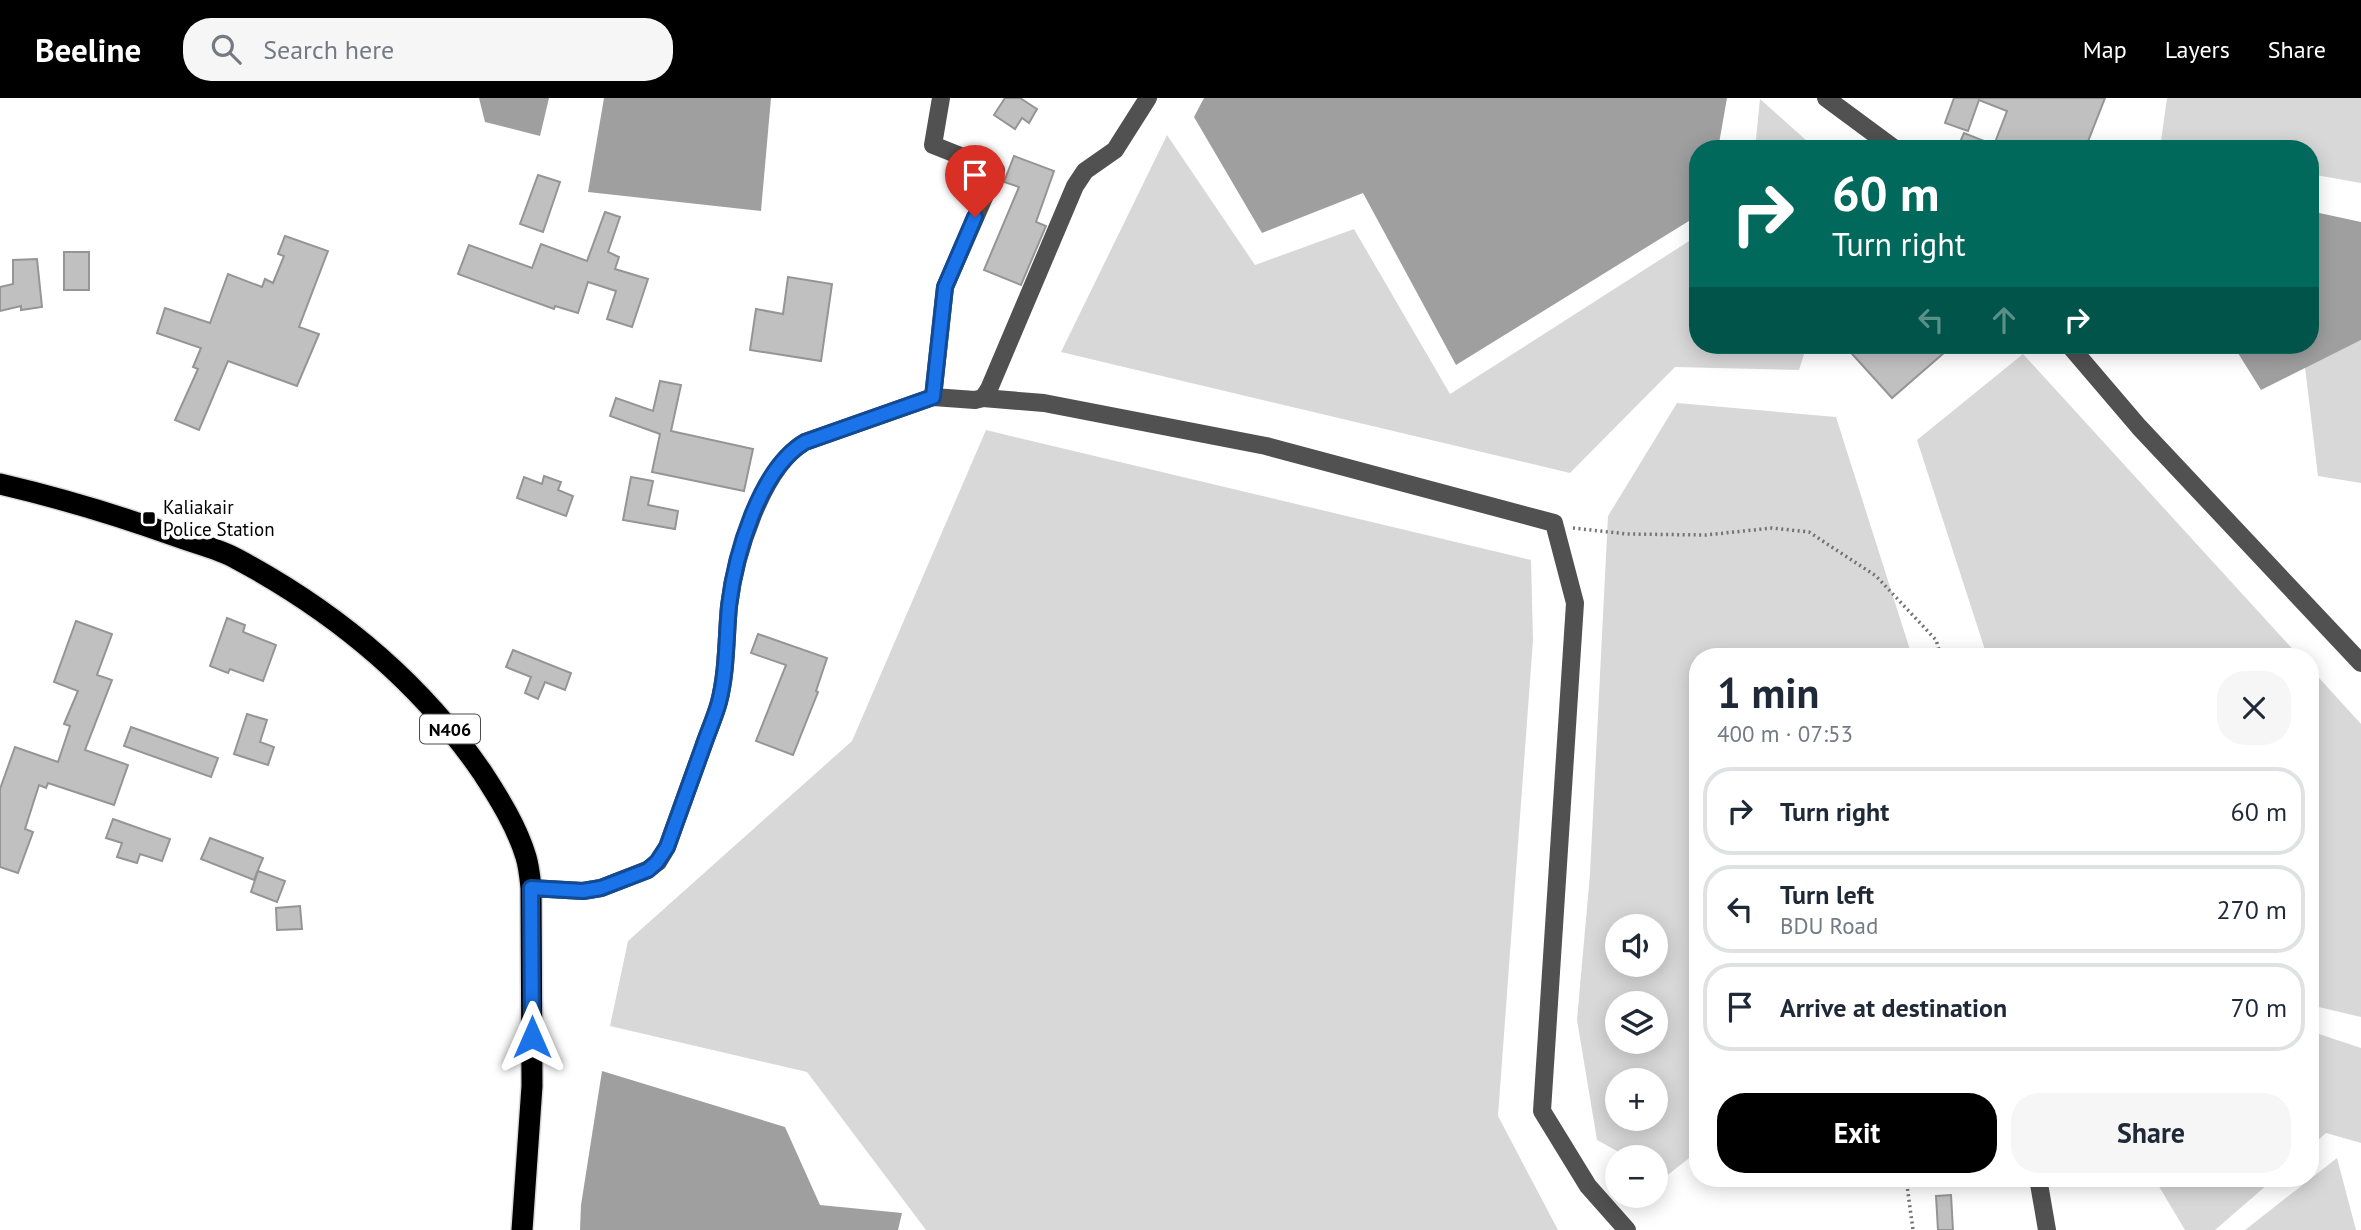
<!DOCTYPE html>
<html lang="en">
<head>
<meta charset="utf-8">
<style>
	body { margin:0; font-family:"PT Sans",sans-serif; background:#f6f6f7; color:#1f2937; height:100vh; display:flex; flex-direction:column; font-size:26px; white-space:nowrap }
	* { box-sizing:border-box; margin:0 }
	p { font-size:23px; color:#747a83 }
	.icon { flex:none; width:38px; height:38px; fill:none; stroke:currentColor; stroke-width:2; stroke-linecap:round; stroke-linejoin:round }
	.map { position:relative; flex:1; overflow:hidden }
	.sheet { position:absolute; left:1689px; top:550px; width:630px; height:539px; display:flex; flex-direction:column; background:#fff; border-radius:28px; box-shadow:0 4px 18px #0003 }
	.sheet>* { flex:none }
	.hud { position:absolute; left:1689px; top:42px; width:630px; height:214px; border-radius:28px; box-shadow:0 4px 18px #0003; background:#00695c; color:#fff; overflow:hidden }
	.tools { position:absolute; left:1605px; top:816px; display:grid; gap:14px }
	.tools a { display:grid; place-items:center; width:63px; height:63px; border-radius:50%; background:#fff; box-shadow:0 4px 18px #0003; font-size:35px }
	.pin { position:absolute; display:grid; place-items:center; width:60px; height:60px; color:#fff; margin:-72px -30px; border-radius:50% 50% 50% 0; rotate:-45deg; box-shadow:0 0 7px #0007 }
	.pin .icon { rotate:45deg }
	.me { position:absolute; width:77px; margin:-38px; rotate:0deg; stroke-linejoin:round; filter:drop-shadow(0 0 5px #0008) }
	.turn { display:flex; align-items:center; gap:24px; height:147px; padding:0 28px; font-size:32px }
	.turn .icon { width:91px; height:91px; stroke-width:2.5 }
	.turn b { display:block; font-size:49px; line-height:60px }
	.lanes { display:flex; align-items:center; height:66px; padding:0 28px; background:#0003; justify-content:center; gap:35px; direction:ltr }
	.lanes .off { opacity:.35 }
	.round { display:grid; place-items:center; flex:none; width:74px; height:74px; border-radius:28px; background:#f6f6f7 }
	.summary { display:flex; align-items:center; justify-content:space-between; height:119px; padding:0 28px }
	h1 { font-size:42px; font-weight:700; line-height:52px }
	.button { display:flex; gap:14px; margin-top:auto; padding:14px 28px }
	.button a { flex:1; height:80px; border-radius:28px; background:#000; color:#fff; font-size:28px; font-weight:700; line-height:80px; text-align:center }
	.button a+a { background:#f6f6f7; color:#1f2937 }
	ul { padding:0; list-style:none }
	li { display:flex; align-items:center; gap:21px; height:88px; margin:0 14px 10px; padding:0 14px; border:4px solid #e0e1e3; border-radius:28px }
	li div { flex:1 }
	li b { display:block; font-size:26px }
	li em { font-style:normal }
	header { display:flex; align-items:center; gap:42px; box-sizing:border-box; height:98px; padding:0 35px; background:#000; color:#fff }
	header strong { font-size:33px }
	nav { display:flex; gap:38px; margin-inline-start:auto; font-size:24px }
	.search { width:490px; height:63px; background:#f6f6f7; display:flex; align-items:center; gap:18px; box-sizing:border-box; padding:0 24px; border-radius:28px; color:#747a83; font-size:26px }
	.map>svg:first-child { display:block }
	.green { fill:#d8d8d8; fill-rule:evenodd }
	.water { fill:#9f9f9f }
	.building { fill:#c0c0c0; stroke:#959595; stroke-width:2 }
	.lines { fill:none; stroke-linecap:round; stroke-linejoin:round }
	.highway-casing { stroke:#dbdbdb; stroke-width:24 }
	.path { stroke:#737373; stroke-width:3.5; stroke-dasharray:2 3.5; stroke-linecap:butt }
	.minor { stroke:#515151; stroke-width:18 }
	.highway { stroke:#000; stroke-width:21 }
	.route-casing { stroke:#114b97; stroke-width:18 }
	.route { stroke:#1a73e8; stroke-width:12 }
	.poi-dot { fill:#000; stroke:#fff; stroke-width:2.5 }
	.labels { text-anchor:middle; dominant-baseline:central; stroke-width:7; stroke-linejoin:round; paint-order:stroke }
	.shield { fill:#fff; stroke:#4c4c4c; stroke-width:2 }
	.shield-label { font-size:18px; font-weight:bold; fill:#000 }
	.poi-label { font-size:19px; fill:#000; stroke:#fff; text-anchor:start }
</style>
</head>
<body>
<header>
<strong>Beeline</strong>
<div class="search"><svg class="icon" aria-label="search" viewBox="0 0 24 24"><circle cx="10" cy="10" r="6"/><path d="M15 15l6 6"/></svg>Search here</div>
<nav><a>Map</a><a>Layers</a><a>Share</a></nav>
</header>
<div class="map">
<svg width="2361" height="1132" viewBox="0 0 2361 1132">
	<rect width="100%" height="100%" fill="#fff"/>
	<g class="green">
		<path d="M2167 0H2361V85L2310 76V51L2160 50Z"/>
		<path d="M1760 1 1816 51H1755Z"/>
		<path d="M1167 37 1255 167 1354 131 1450 296 1697 138 1698 247H1807L1799 272 1675 269 1570 375 1061 254Z"/>
		<path d="M2361 242V385L2318 378 2305 269Z"/>
		<path d="M2023 256 2299 558H1987L1917 342Z"/>
		<path d="M1677 305 1836 319 1912 558H1698L1697 1054 1665 1079 1656 1074V1059H1628L1597 1042 1577 922 1590 776 1608 418ZM1617 828H1656V866H1617ZM1617 905H1656V943H1617ZM1617 982H1656V1020H1617Z"/>
		<path d="M986 332 1531 462 1533 542 1498 1018 1558 1132H926L807 974 610 928 628 843 852 643Z"/>
		<path d="M2310 570 2361 626V919L2310 907Z"/>
		<path d="M2310 933 2361 950V1045L2326 1035 2310 1049Z"/>
		<path d="M2337 1060 2356 1132H2245Z"/>
		<path d="M2154 1080H2275L2215 1132H2185Z"/>
	</g>
	<g class="water">
		<path d="M479 0H549L540 38 485 24Z"/>
		<path d="M604 0H771L761 113 588 94Z"/>
		<path d="M1204 0H1727L1718 51H1698L1697 118 1456 267 1363 95 1262 135 1194 19Z"/>
		<path d="M2310 113 2361 124V242L2261 292 2233 247H2310Z"/>
		<path d="M602 973 785 1029 820 1107 902 1115 898 1132H580L581 1107Z"/>
	</g>
	<g class="building">
		<path d="M1005 0H1020L1037 11 1029 25 1022 20 1015 31 994 17Z"/>
		<path d="M1954 0H2105L2085 51H1957L1964 35 1994 47 2007 13 1979 2 1968 33 1945 25Z"/>
		<path d="M1014 58 1054 73 1036 124 1046 128 1021 187 984 172 1019 89 1004 84Z"/>
		<path d="M538 77 560 84 543 134 520 126Z"/>
		<path d="M605 114 620 119 608 154 619 159 615 171 648 181 632 229 607 221 616 193 588 184 578 215 555 208 554 211 458 176 469 147 532 170 541 146 587 163Z"/>
		<path d="M285 138 328 153 299 229 319 236 297 288 228 263 199 332 175 322 198 271 193 269 201 250 157 235 165 210 210 225 228 176 262 189 265 181 273 185 284 158 278 156Z"/>
		<rect x="64" y="154" width="25" height="38"/>
		<path d="M37 161 42 209 21 212V208L0 213V189L13 186V162Z"/>
		<path d="M788 179 832 186 821 263 750 252 756 211 783 216Z"/>
		<path d="M1844 247H1953L1892 300Z"/>
		<path d="M660 283 681 287 671 333 753 351 744 393 652 374 660 336 610 318 616 300 653 313Z"/>
		<path d="M544 378 561 384 558 392 573 398 566 418 517 400 524 379 542 386Z"/>
		<path d="M631 379 653 383 648 407 678 413 675 431 623 422Z"/>
		<path d="M227 520 245 527 243 534 276 547 263 583 230 571 228 575 210 568Z"/>
		<path d="M76 523 112 536 97 577 112 582 85 652 128 667 114 707 48 685 46 690 39 687 25 731 33 734 18 775 0 769V691L15 649 58 664 70 628 64 626 78 593 54 584Z"/>
		<path d="M758 536 827 560 816 593 818 594 793 657 756 643 786 567 751 555Z"/>
		<path d="M513 552 571 575 565 592 545 584 538 601 525 595 531 579 506 569Z"/>
		<path d="M247 616 267 622 260 644 274 649 268 667 234 656Z"/>
		<path d="M131 629 218 660 211 679 124 648Z"/>
		<path d="M113 721 170 741 162 763 140 756 137 765 117 759 122 745 106 740Z"/>
		<path d="M210 740 263 760 254 782 201 761Z"/>
		<path d="M258 773 285 783 277 804 251 794Z"/>
		<path d="M300 808 302 831 277 832 276 810Z"/>
		<path d="M1951 1097 1953 1132H1938L1936 1098Z"/>
	</g>
	<g class="lines">
		<g class="highway-casing">
			<path id="highway" d="M0 386C60 400 120 418 178 439 197 446 219 451 237 461 334 513 420 584 482 674 499 700 517 729 526 759 529 769 530 780 531 790L532 988 522 1132"/>
		</g>
		<g class="path">
			<path d="M1573 430 1627 436 1706 437 1772 430 1809 434 1876 478 1936 542 1941 558"/>
			<path d="M1906 1080 1913 1132"/>
		</g>
		<g class="minor">
			<path d="M1826 0 1895 51"/>
			<path d="M2069 247 2139 329 2361 565"/>
			<path d="M933 299 945 189 996 72 933 47 941 0"/>
			<path d="M983 300 1044 305 1266 348 1554 425 1575 505 1542 1013 1588 1088 1627 1132"/>
			<path d="M531 790 583 793 601 790 647 772 658 764 667 749C679 716 691 682 703 649 708 634 715 619 719 604 727 573 726 540 729 508 735 459 761 370 805 344L933 299 975 302 983 300 989 291 1075 88 1085 73 1115 52 1148 0"/>
			<path d="M2038 1080 2047 1132"/>
		</g>
		<use href="#highway" class="highway"/>
	</g>
	<g class="lines">
		<g class="route-casing">
			<path id="route" d="M532 939 531 790 583 793 601 790 648 772 657 764 667 749C679 716 691 682 703 649 708 634 715 619 719 604 727 573 726 540 729 508 735 458 759 371 805 344L933 299 945 189 975 119"/>
		</g>
		<use href="#route" class="route"/>
	</g>
	<rect class="poi-dot" x="142" y="413" width="14" height="14" rx="3.5"/>
	<g class="labels">
		<rect class="shield" x="420" y="616.5" width="60" height="29" rx="5"/>
		<g class="shield-label">
			<text x="450" y="631">N406</text>
		</g>
		<g class="poi-label">
			<text x="163" y="409">Kaliakair<tspan x="163" dy="22">Police Station</tspan></text>
		</g>
	</g>
</svg>
<div class="tools">
<a><svg class="icon" aria-label="sound" viewBox="0 0 24 24"><path d="M4 9h4l5-4v14l-5-4H4zM17 9q2 3 0 6"/></svg></a>
<a><svg class="icon" aria-label="layers" viewBox="0 0 24 24"><path d="M12 4l9 5-9 5-9-5zM3 14l9 5 9-5"/></svg></a>
<a>+</a>
<a>−</a>
</div>
<div class="pin" style="left:975px;top:119px;background:#d93025"><svg class="icon" aria-label="arrive" viewBox="0 0 24 24"><path d="M6 21V4h12l-3 4 3 4H6"/></svg></div>
<svg class="me" style="left:532px;top:939px" viewBox="-20 -20 40 40"><path d="M0-17L14 15 0 8-14 15z" fill="#1a73e8" stroke="#fff" stroke-width="4"/></svg>
<div class="hud">
<div class="turn"><svg class="icon" aria-label="right" viewBox="0 0 24 24"><path d="M7 20v-9h11M14 6l5 5-5 5"/></svg><div><b>60 m</b>Turn right</div></div>
<div class="lanes"><svg class="icon off" aria-label="left" viewBox="0 0 24 24"><path d="M17 20v-9H6M10 6l-5 5 5 5"/></svg><svg class="icon off" aria-label="ahead" viewBox="0 0 24 24"><path d="M12 20V5M6 11l6-6 6 6"/></svg><svg class="icon" aria-label="right" viewBox="0 0 24 24"><path d="M7 20v-9h11M14 6l5 5-5 5"/></svg></div>
</div>
<section class="sheet">
<div class="summary"><div><h1>1 min</h1><p>400 m · 07:53</p></div><a class="round"><svg class="icon" aria-label="close" viewBox="0 0 24 24"><path d="M6 6l12 12M18 6L6 18"/></svg></a></div>
<ul>
<li><svg class="icon" aria-label="right" viewBox="0 0 24 24"><path d="M7 20v-9h11M14 6l5 5-5 5"/></svg><div><b>Turn right</b></div><em>60 m</em></li>
<li><svg class="icon" aria-label="left" viewBox="0 0 24 24"><path d="M17 20v-9H6M10 6l-5 5 5 5"/></svg><div><b>Turn left</b><p>BDU Road</p></div><em>270 m</em></li>
<li><svg class="icon" aria-label="arrive" viewBox="0 0 24 24"><path d="M6 21V4h12l-3 4 3 4H6"/></svg><div><b>Arrive at destination</b></div><em>70 m</em></li>
</ul>
<div class="button"><a>Exit</a><a>Share</a></div>
</section>
</div>
</body>
</html>
